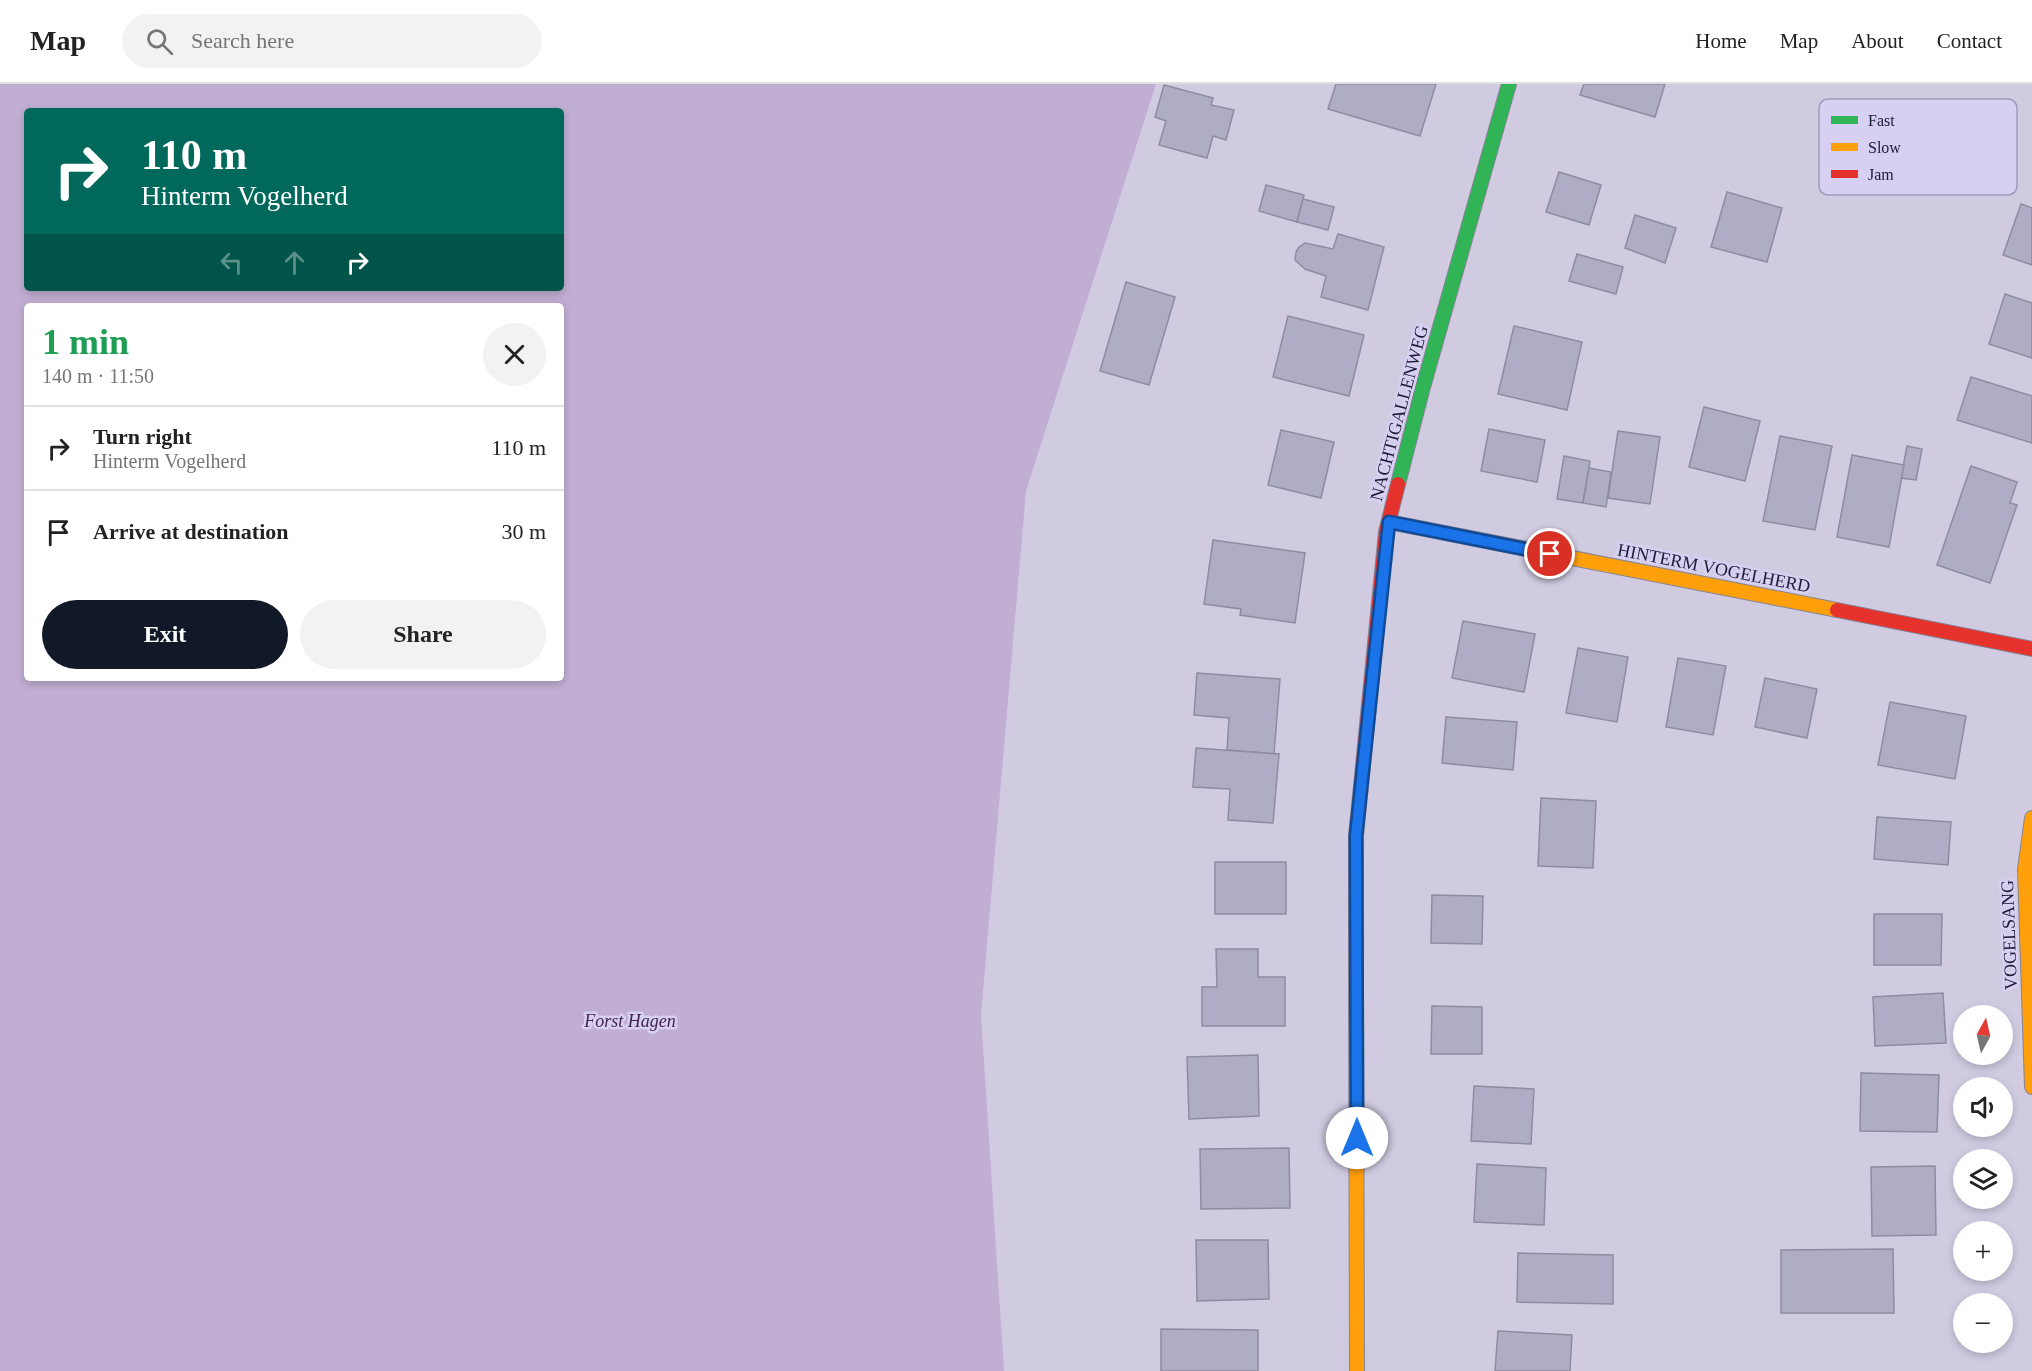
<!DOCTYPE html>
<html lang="en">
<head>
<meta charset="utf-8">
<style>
	body { margin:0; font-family:Georgia,serif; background:#f2f2f2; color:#222; height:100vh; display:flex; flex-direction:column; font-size:22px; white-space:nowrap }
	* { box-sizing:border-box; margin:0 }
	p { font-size:20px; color:#767676 }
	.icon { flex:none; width:33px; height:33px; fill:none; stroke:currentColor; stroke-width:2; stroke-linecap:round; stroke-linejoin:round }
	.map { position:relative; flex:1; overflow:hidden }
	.sheet { position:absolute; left:24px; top:219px; width:540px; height:378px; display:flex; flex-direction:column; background:#fff; border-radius:6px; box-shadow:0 3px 9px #0003 }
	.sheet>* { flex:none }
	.guide { position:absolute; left:24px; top:24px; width:540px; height:183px; border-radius:6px; box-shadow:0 3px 9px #0003; background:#00695c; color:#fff; overflow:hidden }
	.needle { width:39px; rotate:8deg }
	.tools { position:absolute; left:1953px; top:921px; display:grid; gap:12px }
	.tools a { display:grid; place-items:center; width:60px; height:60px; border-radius:50%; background:#fff; box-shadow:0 3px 9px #0003; font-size:30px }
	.pin { position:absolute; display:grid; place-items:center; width:51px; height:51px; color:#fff; margin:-26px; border:3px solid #fff; border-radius:50%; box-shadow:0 2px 6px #0007 }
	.me { position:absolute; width:66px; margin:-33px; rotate:0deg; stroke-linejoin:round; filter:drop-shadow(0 0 4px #0008) }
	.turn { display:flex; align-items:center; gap:21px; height:126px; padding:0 18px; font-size:27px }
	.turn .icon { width:78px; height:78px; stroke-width:2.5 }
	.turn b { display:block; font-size:42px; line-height:51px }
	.lanes { display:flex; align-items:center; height:57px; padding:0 18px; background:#0003; justify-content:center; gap:30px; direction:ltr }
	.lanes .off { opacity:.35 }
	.round { display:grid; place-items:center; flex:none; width:63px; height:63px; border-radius:32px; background:#f2f2f2 }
	.headline { display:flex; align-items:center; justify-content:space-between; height:102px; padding:0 18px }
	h1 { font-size:36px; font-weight:700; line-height:45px; color:#1e9e55 }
	.action { display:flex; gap:12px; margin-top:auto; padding:12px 18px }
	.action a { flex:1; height:69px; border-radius:36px; background:#111827; color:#fff; font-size:24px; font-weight:700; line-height:69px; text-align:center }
	.action a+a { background:#f2f2f2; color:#222 }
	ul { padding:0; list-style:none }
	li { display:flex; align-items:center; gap:18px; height:84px; padding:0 18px; border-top:2px solid #e0e0e0 }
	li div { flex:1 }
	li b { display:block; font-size:22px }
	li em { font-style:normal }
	header { display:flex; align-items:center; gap:36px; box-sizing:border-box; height:84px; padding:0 30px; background:#fff; border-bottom:2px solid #e0e0e0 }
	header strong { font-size:28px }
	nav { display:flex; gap:33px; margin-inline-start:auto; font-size:21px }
	.search { width:420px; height:54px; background:#f2f2f2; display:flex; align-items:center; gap:15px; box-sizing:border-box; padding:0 21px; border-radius:33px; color:#767676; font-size:22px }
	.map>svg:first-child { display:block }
	.green { fill:#c1aed3; fill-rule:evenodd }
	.building { fill:#aeadc5; stroke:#8d8ca1; stroke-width:1.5 }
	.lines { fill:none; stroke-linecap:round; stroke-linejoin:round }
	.fast-casing { stroke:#868496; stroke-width:16 }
	.slow-casing { stroke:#868496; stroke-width:16 }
	.jam-casing { stroke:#868496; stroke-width:16 }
	.fast { stroke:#30b455; stroke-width:14 }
	.slow { stroke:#ff9f0a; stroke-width:14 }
	.jam { stroke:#e5322d; stroke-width:14 }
	.route-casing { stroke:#114b97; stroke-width:15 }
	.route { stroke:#1a73e8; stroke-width:10 }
	.labels { text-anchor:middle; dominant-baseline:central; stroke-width:5; stroke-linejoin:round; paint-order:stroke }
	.street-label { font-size:18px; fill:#1d1d33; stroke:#d7d0f3 }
	.park-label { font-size:18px; font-style:italic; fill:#45254f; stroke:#d7d0f3 }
	.key { fill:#d7d0f3; stroke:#9f9ab9; stroke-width:1.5 }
	.key-label { font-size:16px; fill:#1d1d33 }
</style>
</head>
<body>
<header>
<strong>Map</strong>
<div class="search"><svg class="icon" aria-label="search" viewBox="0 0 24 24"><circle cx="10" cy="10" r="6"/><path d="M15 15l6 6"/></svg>Search here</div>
<nav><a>Home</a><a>Map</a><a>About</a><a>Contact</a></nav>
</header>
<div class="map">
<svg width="2032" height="1287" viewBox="0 0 2032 1287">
	<rect width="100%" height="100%" fill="#d0cbe1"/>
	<path class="green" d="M0 0H1156L1026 407 981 931 1004 1287H0ZM27 27H561V204H27ZM27 222H561V594H27Z"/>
	<g class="building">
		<path d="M1336 0H1436L1420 52 1328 25Z"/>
		<path d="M1584 0H1665L1655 33 1580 11Z"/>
		<path d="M1164 1 1213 14 1211 21 1234 26 1226 56 1213 52 1207 74 1159 61 1166 37 1155 33Z"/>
		<path d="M1559 88 1601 101 1589 141 1546 128Z"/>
		<path d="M1266 101 1304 111 1297 138 1259 127Z"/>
		<path d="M1727 108 1782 124 1767 178 1711 163Z"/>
		<path d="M1303 115 1334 123 1328 146 1297 138Z"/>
		<path d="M2021 120 2032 124V181L2003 171Z"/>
		<path d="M1635 131 1676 144 1665 179 1625 164Z"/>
		<path d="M1338 150 1384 163 1368 226 1321 213 1326 192 1305 185 1295 176 1296 168 1299 163 1305 159 1333 165Z"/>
		<path d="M1577 170 1623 183 1616 210 1569 197Z"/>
		<path d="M1126 198 1175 213 1149 301 1100 287Z"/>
		<path d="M2005 210 2032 219V274L1989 260Z"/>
		<path d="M1288 232 1364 251 1349 312 1273 293Z"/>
		<path d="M1514 242 1582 258 1567 326 1498 310Z"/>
		<path d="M1971 293 2032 312V359L1957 336Z"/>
		<path d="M1704 323 1760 337 1745 397 1689 383Z"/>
		<path d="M1489 345 1545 356 1537 398 1481 387Z"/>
		<path d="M1281 346 1334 358 1321 414 1268 401Z"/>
		<path d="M1618 347 1660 353 1650 420 1608 414Z"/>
		<path d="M1780 352 1832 362 1815 446 1763 437Z"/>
		<path d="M1907 362 1922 365 1916 396 1901 394Z"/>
		<path d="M1852 371 1904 381 1889 463 1837 453Z"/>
		<path d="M1564 372 1590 377 1583 419 1557 415Z"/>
		<path d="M1971 382 2017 398 2010 419 2017 421 1990 499 1937 481Z"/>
		<path d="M1589 384 1611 388 1606 423 1583 419Z"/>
		<path d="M1213 456 1305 469 1295 539 1240 531 1241 525 1204 520Z"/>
		<path d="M1463 537 1535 550 1524 608 1452 594Z"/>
		<path d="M1578 564 1628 573 1617 638 1566 629Z"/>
		<path d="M1678 574 1726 582 1713 651 1666 643Z"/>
		<path d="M1197 589 1280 595 1274 670 1227 666 1229 634 1194 631Z"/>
		<path d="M1765 594 1817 605 1807 654 1755 643Z"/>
		<path d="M1890 618 1966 632 1955 695 1878 681Z"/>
		<path d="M1446 633 1517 638 1513 686 1442 679Z"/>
		<path d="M1196 664 1279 670 1273 739 1228 736 1230 705 1193 703Z"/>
		<path d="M1541 714 1596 717 1593 784 1538 782Z"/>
		<path d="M1877 733 1951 738 1948 781 1874 775Z"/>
		<rect x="1215" y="778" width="71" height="52"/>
		<path d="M1432 811 1483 812 1482 860 1431 859Z"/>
		<path d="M1874 830H1942L1941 881H1874Z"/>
		<path d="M1216 865H1258V893H1285V942H1202V903H1217Z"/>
		<path d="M1943 909 1946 959 1875 962 1873 913Z"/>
		<path d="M1432 922 1482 923V970H1431Z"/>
		<path d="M1258 971 1259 1032 1189 1035 1187 973Z"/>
		<path d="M1861 989 1939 991 1937 1048 1860 1047Z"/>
		<path d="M1474 1002 1534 1005 1531 1060 1471 1057Z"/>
		<path d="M1289 1064 1290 1124 1201 1125 1200 1065Z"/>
		<path d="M1477 1080 1546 1084 1544 1141 1474 1138Z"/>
		<path d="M1935 1082 1936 1151 1872 1152 1871 1083Z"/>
		<path d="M1196 1156H1268L1269 1215 1197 1217Z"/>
		<path d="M1893 1165 1894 1229H1781V1166Z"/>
		<path d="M1518 1169 1613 1171V1220L1517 1218Z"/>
		<path d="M1161 1245 1258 1246V1287H1161Z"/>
		<path d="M1498 1247 1572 1251 1570 1287H1495Z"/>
	</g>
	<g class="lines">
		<g class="fast-casing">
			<path id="fast" d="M1398 400 1423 303 1509 0"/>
		</g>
		<g class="slow-casing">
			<g id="slow">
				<path d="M1389 438 1837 526"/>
				<path d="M2032 734 2025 785 2032 1003"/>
				<path d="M1356 920 1357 1287"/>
			</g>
		</g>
		<g class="jam-casing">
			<g id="jam">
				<path d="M1837 526 2032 565"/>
				<path d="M1356 920V752L1386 448 1398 400"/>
			</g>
		</g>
		<use href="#fast" class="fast"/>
		<use href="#slow" class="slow"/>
		<use href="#jam" class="jam"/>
	</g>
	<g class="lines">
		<g class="route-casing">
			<path id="route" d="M1357 1054 1356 752 1389 438 1550 470"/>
		</g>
		<use href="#route" class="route"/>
	</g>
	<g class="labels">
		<g class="street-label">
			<text transform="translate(1399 329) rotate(-75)">NACHTIGALLENWEG</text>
			<text transform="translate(1714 484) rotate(11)">HINTERM VOGELHERD</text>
			<text transform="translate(2009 851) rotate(-92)">VOGELSANG</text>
		</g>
		<g class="park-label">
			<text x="630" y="937">Forst Hagen</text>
		</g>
	</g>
	<rect x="1819" y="15" width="198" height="96" rx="9" class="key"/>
	<rect x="1831" y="32" width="27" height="8" fill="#30b455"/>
	<rect x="1831" y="59" width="27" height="8" fill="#ff9f0a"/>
	<rect x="1831" y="86" width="27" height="8" fill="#e5322d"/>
	<g class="key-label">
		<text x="1868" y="42">Fast</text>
		<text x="1868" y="69">Slow</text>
		<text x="1868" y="96">Jam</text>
	</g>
</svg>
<div class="tools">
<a><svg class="needle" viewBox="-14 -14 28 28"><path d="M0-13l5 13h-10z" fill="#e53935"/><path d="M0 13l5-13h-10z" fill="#767676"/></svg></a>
<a><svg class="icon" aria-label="sound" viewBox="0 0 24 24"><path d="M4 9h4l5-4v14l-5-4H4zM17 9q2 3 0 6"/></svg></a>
<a><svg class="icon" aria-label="layers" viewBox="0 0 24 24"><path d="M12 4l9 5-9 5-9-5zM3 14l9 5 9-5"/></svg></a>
<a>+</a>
<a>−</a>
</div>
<div class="pin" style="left:1550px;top:470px;background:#d93025"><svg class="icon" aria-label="arrive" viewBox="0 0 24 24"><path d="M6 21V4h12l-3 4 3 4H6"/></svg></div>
<svg class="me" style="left:1357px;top:1054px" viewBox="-20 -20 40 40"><circle r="19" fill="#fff"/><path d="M0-13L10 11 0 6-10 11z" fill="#1a73e8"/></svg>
<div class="guide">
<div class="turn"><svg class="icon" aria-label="right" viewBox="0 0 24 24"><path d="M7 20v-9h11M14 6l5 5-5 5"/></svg><div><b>110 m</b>Hinterm Vogelherd</div></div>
<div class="lanes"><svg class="icon off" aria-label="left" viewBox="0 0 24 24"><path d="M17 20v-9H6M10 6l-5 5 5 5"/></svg><svg class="icon off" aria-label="ahead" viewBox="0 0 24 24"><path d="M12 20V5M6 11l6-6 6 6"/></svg><svg class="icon" aria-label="right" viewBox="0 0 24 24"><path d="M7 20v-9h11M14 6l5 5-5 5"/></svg></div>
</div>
<section class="sheet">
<div class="headline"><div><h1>1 min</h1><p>140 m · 11:50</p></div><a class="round"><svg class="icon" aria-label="close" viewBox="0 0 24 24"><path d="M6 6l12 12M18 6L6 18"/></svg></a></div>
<ul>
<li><svg class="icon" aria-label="right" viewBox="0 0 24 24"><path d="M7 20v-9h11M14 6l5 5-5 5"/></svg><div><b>Turn right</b><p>Hinterm Vogelherd</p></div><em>110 m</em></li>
<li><svg class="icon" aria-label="arrive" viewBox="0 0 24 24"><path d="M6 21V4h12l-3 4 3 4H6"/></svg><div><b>Arrive at destination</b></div><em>30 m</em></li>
</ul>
<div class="action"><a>Exit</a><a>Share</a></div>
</section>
</div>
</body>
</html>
